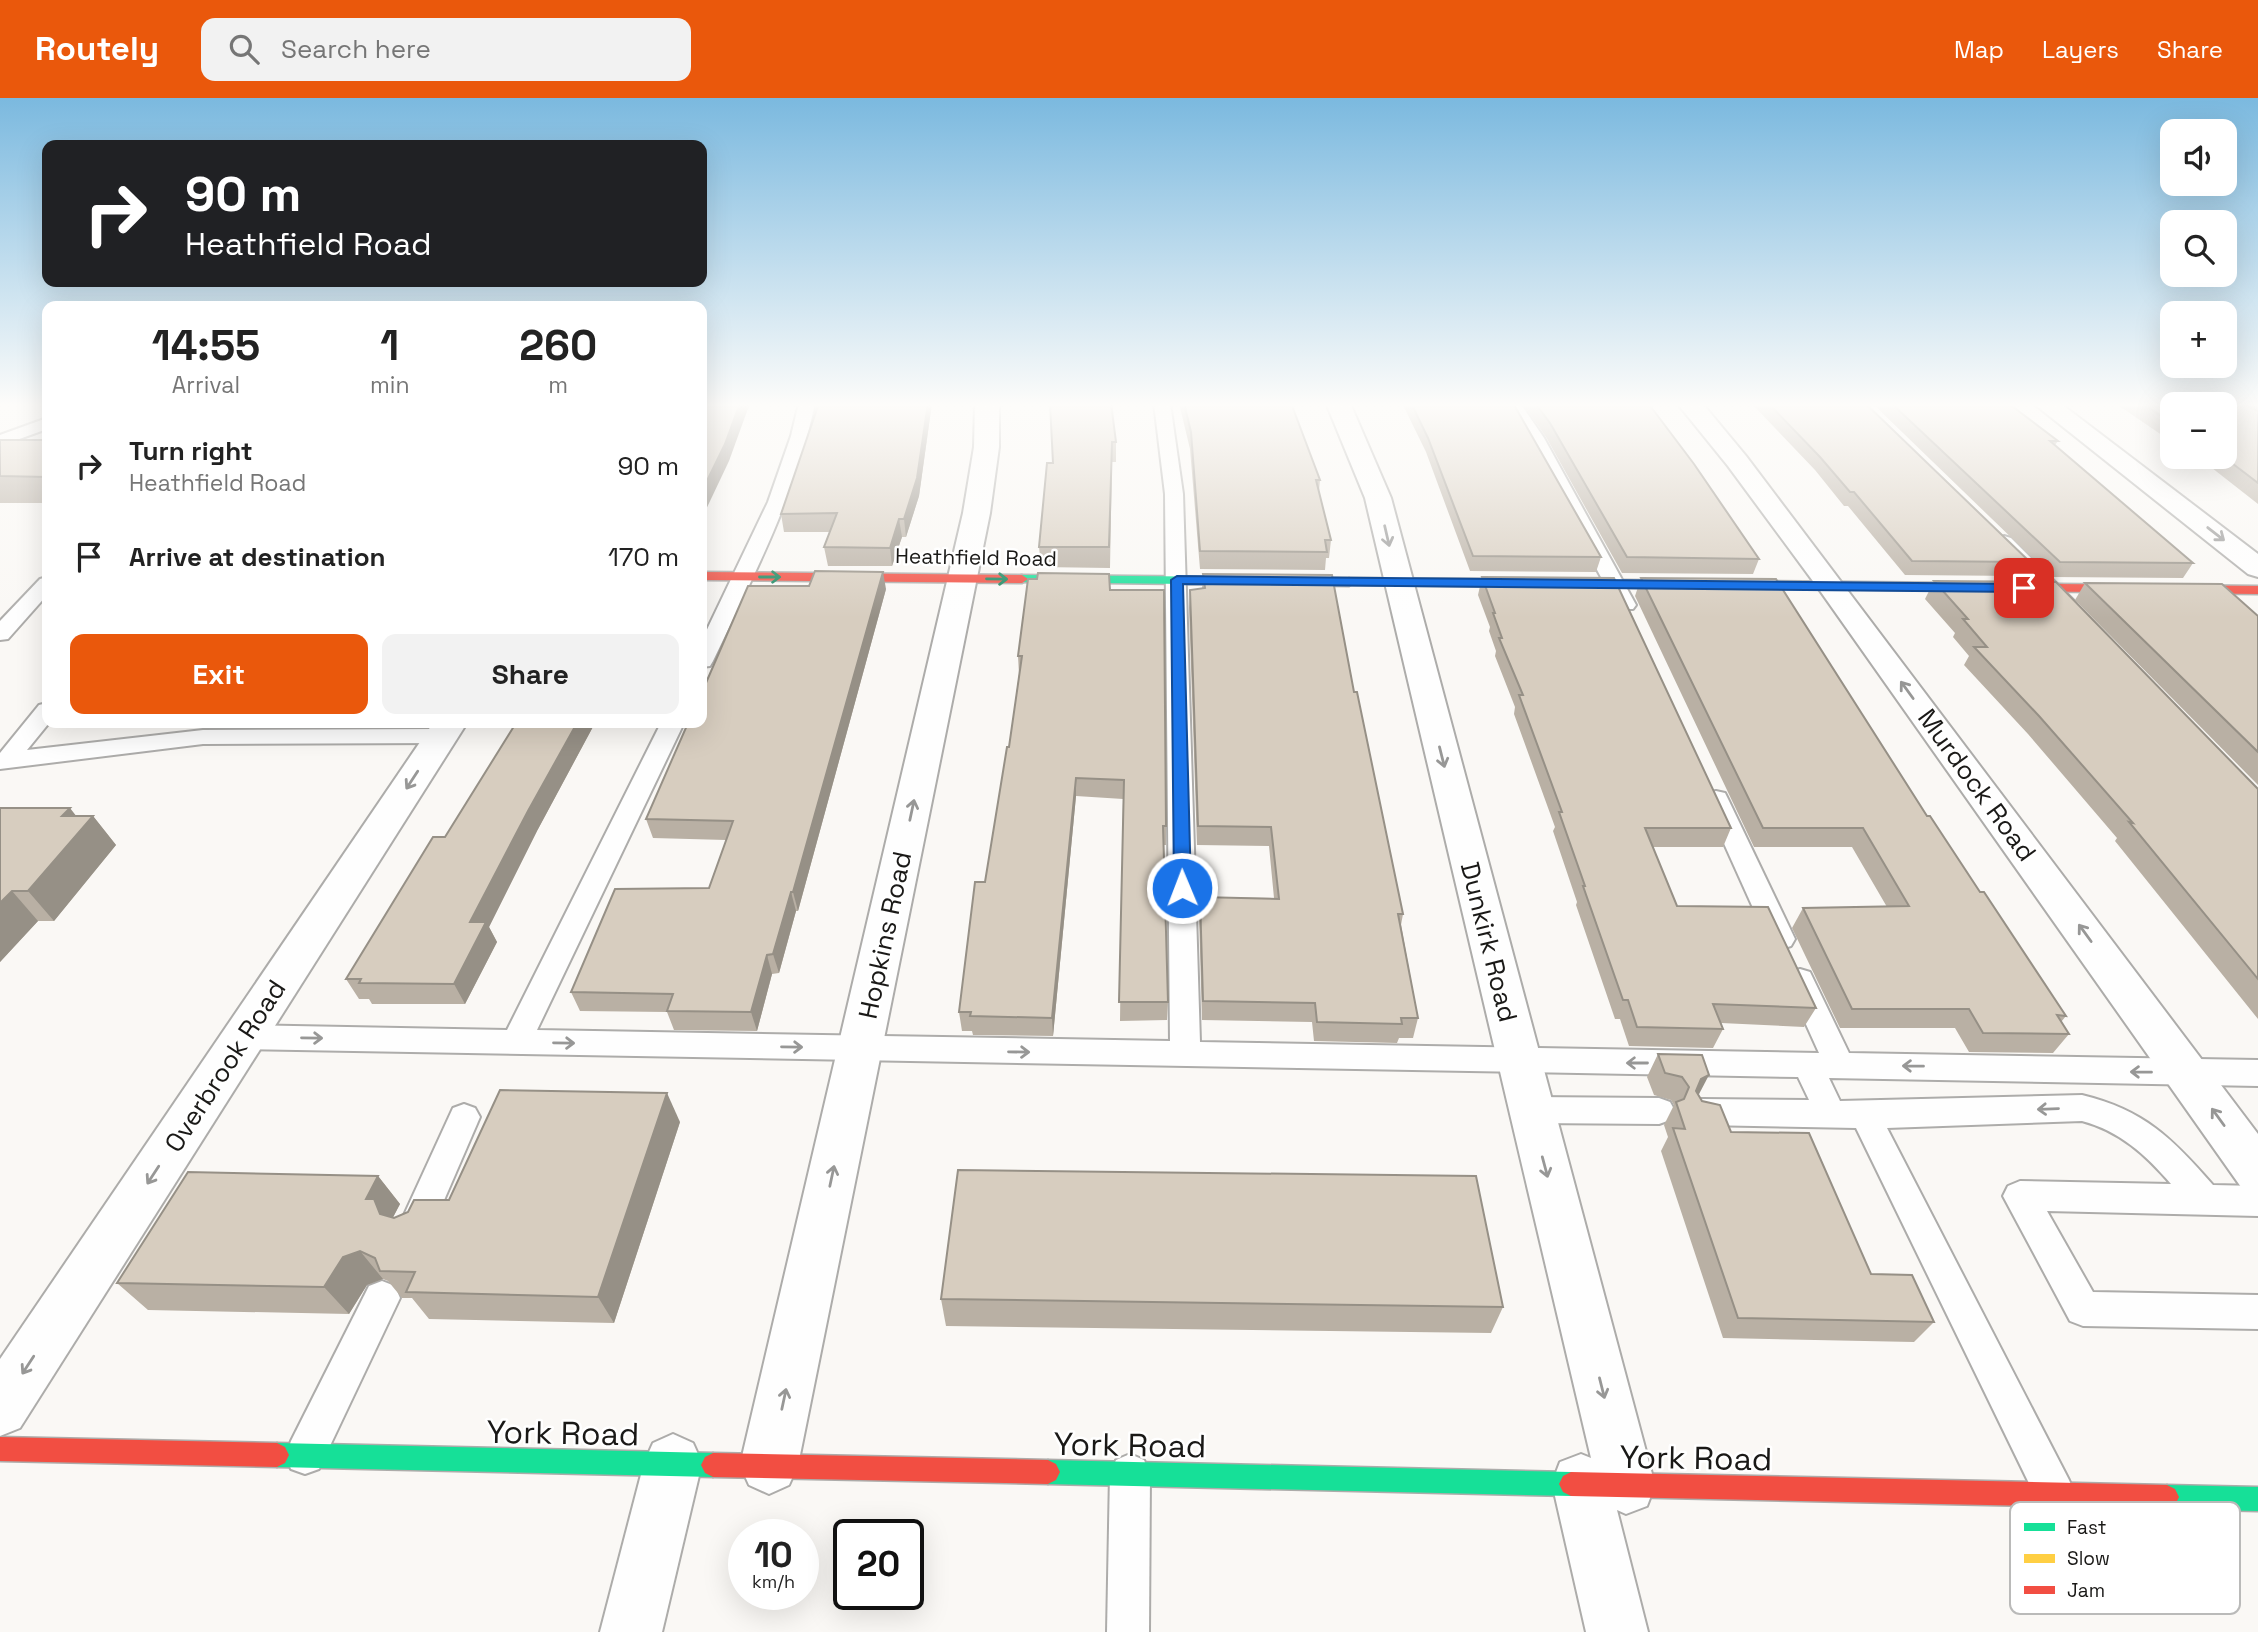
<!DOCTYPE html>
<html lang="en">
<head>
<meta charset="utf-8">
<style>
	body { margin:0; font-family:"Space Grotesk",sans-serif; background:#f2f2f2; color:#222; height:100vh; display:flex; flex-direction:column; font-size:26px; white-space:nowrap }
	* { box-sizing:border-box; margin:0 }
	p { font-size:23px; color:#767676 }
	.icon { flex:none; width:38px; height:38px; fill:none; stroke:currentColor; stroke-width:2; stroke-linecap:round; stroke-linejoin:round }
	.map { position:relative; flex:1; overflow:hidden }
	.panel { position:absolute; left:42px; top:203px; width:665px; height:427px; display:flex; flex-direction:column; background:#fff; border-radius:14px; box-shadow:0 7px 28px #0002 }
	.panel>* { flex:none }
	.guide { position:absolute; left:42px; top:42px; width:665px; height:147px; border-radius:14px; box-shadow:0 7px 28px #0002; background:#202124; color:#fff; overflow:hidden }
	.tools { position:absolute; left:2160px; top:21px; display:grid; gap:14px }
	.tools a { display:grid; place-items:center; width:77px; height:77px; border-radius:14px; background:#fff; box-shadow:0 7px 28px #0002; font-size:35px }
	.speed { position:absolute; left:728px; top:1421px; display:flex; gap:14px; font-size:35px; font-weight:700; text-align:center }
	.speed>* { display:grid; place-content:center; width:91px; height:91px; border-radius:50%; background:#fff; box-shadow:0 7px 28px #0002; line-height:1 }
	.speed small { font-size:18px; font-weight:400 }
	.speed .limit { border:4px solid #111; border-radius:10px; background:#fff; color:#111 }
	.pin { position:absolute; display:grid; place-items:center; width:60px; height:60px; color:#fff; margin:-30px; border-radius:14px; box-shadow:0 4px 10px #0006 }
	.me { position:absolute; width:77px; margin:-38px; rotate:359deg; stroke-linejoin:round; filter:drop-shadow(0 0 5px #0008) }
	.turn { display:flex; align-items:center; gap:24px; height:147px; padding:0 28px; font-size:32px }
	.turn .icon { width:91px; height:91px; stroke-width:2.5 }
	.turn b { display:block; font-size:49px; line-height:60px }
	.eta { display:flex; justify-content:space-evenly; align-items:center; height:119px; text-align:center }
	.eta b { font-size:42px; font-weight:700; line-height:49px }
	.cta { display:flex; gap:14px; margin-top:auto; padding:14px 28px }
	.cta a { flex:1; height:80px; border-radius:14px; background:#ea580c; color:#fff; font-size:28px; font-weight:700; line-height:80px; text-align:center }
	.cta a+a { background:#f2f2f2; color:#222 }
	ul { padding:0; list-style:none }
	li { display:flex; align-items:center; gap:21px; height:91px; padding:0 28px }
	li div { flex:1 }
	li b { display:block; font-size:26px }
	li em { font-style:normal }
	header { display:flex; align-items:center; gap:42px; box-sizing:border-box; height:98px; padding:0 35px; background:#ea580c; color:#fff }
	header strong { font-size:33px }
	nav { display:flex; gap:38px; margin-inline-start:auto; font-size:24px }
	.search { width:490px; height:63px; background:#f2f2f2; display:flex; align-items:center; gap:18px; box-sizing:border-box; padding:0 24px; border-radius:14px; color:#767676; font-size:26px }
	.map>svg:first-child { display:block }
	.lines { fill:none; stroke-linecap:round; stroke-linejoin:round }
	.lane-casing { stroke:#adacaa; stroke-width:4 }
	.street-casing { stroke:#adacaa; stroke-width:4 }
	.fast-casing { stroke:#adacaa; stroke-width:3 }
	.slow-casing { stroke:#adacaa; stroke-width:3 }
	.jam-casing { stroke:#adacaa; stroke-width:3 }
	.lane { fill:#fefefe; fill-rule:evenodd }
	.street { fill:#fefefe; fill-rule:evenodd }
	.fast { fill:#16e098; fill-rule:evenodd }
	.slow { fill:#ffcf43; fill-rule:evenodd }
	.jam { fill:#f24e42; fill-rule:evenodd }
	.wall { fill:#b9b0a4 }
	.shaded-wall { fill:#969086 }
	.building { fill:#d7cdbf; stroke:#969086; stroke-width:2 }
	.oneway { stroke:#979796 }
	.oneway2 { stroke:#18865e }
	.route { fill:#1a73e8; stroke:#114b97; stroke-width:2 }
	.labels { text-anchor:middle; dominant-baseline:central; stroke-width:5; stroke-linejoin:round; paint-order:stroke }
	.far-street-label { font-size:21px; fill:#1a1917; stroke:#fff }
	.street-label { font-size:26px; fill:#1a1917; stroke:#fff }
	.near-street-label { font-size:32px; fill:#1a1917; stroke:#fff }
	.key { fill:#fff; stroke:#babab9; stroke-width:2 }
	.key-label { font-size:19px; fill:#1a1917 }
</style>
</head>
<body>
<header>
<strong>Routely</strong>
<div class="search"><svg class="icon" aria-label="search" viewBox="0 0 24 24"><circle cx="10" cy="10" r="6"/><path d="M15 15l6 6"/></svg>Search here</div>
<nav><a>Map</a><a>Layers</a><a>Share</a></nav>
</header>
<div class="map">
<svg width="2258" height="1534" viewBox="0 0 2258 1534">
	<rect width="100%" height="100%" fill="#faf8f5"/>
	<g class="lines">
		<g class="lane-casing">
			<g id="lane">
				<path d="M799 305H815C796 397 753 479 713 563L710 568 702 569V542L768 404 791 338Z"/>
				<path d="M1154 305H1170L1183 396 1200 944 1819 955 1786 882 1790 874 1800 871 1810 874 1849 955 2258 962V988L1829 980 1840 1003 2082 997C2144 1012 2172 1040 2213 1087L2258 1088V1118L2047 1113 2093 1194 2258 1197V1231L2083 1228 2070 1223 2003 1098 2008 1088 2020 1083 2171 1086C2146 1057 2120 1033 2082 1023L1887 1030 2069 1382 2075 1396 2069 1410 2055 1416 2041 1410 1856 1030 1702 1027 1691 1023 1686 1014 1691 1005 1702 1001 1809 1002 1798 979 244 951 233 947 229 939 233 931 244 927 507 932 661 625H684L537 932 1170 943 1165 396Z"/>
				<path d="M1504 305H1520L1544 340 1636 507 1633 511H1619L1616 507 1526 340Z"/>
				<path d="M47 320V331L0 348V337Z"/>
				<path d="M2004 438 2011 440 2073 502 2076 506 2073 510H2059L1997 448 1994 444Z"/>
				<path d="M47 479V497L8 541 0 542V523L40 481Z"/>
				<path d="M47 605 49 625 27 652 203 632 441 631 449 633 453 638 449 643 441 645 203 646 0 671V655L39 607Z"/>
				<path d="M1716 693 1725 695 1728 701 1795 841 1791 848 1781 851 1771 848 1767 841 1704 701 1707 695Z"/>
				<path d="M1532 999 1659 1000 1670 1004 1675 1013 1670 1022 1659 1026 1532 1025 1521 1021 1516 1012 1521 1003Z"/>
				<path d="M464 1006 475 1010 480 1019 432 1130 427 1141 415 1145 403 1141 398 1130 453 1010Z"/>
				<path d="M382 1183 395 1188 400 1200 319 1371 305 1376 291 1371 286 1357 291 1343 369 1188Z"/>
				<path d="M1130 1356 1144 1362 1150 1376 1149 1534H1107L1110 1376 1116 1362Z"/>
			</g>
		</g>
		<g class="street-casing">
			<g id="street">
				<path d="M975 305H999V349L990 415 798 1367 789 1387 769 1396 749 1387 740 1367 963 415 974 349Z"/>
				<path d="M1326 305H1350L1391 400 1655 1387 1647 1408 1626 1416 1617 1412 1648 1534H1586L1552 1385 1560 1364 1581 1356 1591 1360 1365 400Z"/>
				<path d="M1677 305H1702L1746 358 2258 1036V1095L2241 1089 1821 494 1728 368Z"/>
				<path d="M2033 305H2060L2258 456V479L2248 476Z"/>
				<path d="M433 625H467L20 1330 0 1338V1261Z"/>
				<path d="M673 1336 693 1345 702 1365 662 1534H600L644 1365 653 1345Z"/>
			</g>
		</g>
		<g class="fast-casing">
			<g id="fast">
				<path d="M1022 477 1349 480 1355 484 1349 488 1018 484V478Z"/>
				<path d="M277 1345 713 1355 721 1359 725 1367 721 1375 713 1379 277 1369 269 1365 265 1357 269 1349Z"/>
				<path d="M1048 1362 1571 1374 1579 1378 1583 1386 1579 1394 1571 1398 1048 1386 1040 1382 1036 1374 1040 1366Z"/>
				<path d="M2167 1387 2258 1389V1413L2167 1411 2159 1407 2155 1399 2159 1391Z"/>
			</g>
		</g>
		<g class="slow-casing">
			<path id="slow" d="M1349 480 1749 483 1755 487 1749 491 1345 487 1343 484Z"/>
		</g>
		<g class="jam-casing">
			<g id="jam">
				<path d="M702 474 1022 477 1028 481 1022 485 702 482Z"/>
				<path d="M1749 483 2258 488V496L1745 490 1743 487Z"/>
				<path d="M0 1339 277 1345 285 1349 289 1357 285 1365 277 1369 0 1363Z"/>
				<path d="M713 1355 1048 1362 1056 1366 1060 1374 1056 1382 1048 1386 713 1379 705 1375 701 1367 705 1359Z"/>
				<path d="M1571 1374 2167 1387 2175 1391 2179 1399 2175 1407 2167 1411 1571 1398 1563 1394 1559 1386 1563 1378Z"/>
			</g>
		</g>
		<use href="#lane" class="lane"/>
		<use href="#street" class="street"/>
		<use href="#fast" class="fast"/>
		<use href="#slow" class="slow"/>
		<use href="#jam" class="jam"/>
	</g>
	<g class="wall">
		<path d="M819 305H932L919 398 906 439H902L892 468H828L824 449 830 434H784L781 416Z"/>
		<path d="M1050 305 1116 344V364H1112L1110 470 1041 469 1039 449 1053 365Z"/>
		<path d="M1179 305H1291L1320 382 1319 393 1331 442 1329 460H1326L1325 472 1200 471 1190 351Z"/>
		<path d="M1402 305H1513L1601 459 1596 474 1470 473 1426 354Z"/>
		<path d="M1522 305H1648L1759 461 1753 476 1622 475 1546 339Z"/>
		<path d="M1751 305H1865L2030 464 2022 478 1905 477 1848 408H1844L1815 372Z"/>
		<path d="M1872 305H2008L2058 343 2055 347 2193 465 2183 480 2052 479Z"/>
		<path d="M2115 305H2242L2248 308 2243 305H2258V406L2198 359H2193H2224L2172 306V344Z"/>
		<rect x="0" y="342" width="47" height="63"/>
		<path d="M1203 476 1354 594 1403 816 1401 827 1418 920 1413 940H1399L1397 945 1314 943 1312 924 1202 922 1199 819 1200 799 1274 800 1269 748 1197 747 1189 510 1190 492 1202 491Z"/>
		<path d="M1482 479 1731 730 1723 749H1653L1677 808 1816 910 1804 929 1721 925 1723 931 1713 950 1629 948 1620 921H1615L1576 807 1577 804 1553 733 1555 729 1514 616 1515 609 1495 558 1496 553 1489 533 1490 529 1478 497Z"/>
		<path d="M1641 480 1927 718 2066 918 2061 924 2069 936 2053 955 1969 954 1955 930H1840L1792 830 1803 810 1887 809 1852 749H1754L1635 498Z"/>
		<path d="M1934 483 2258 691V921L2115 743 2117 740 2028 636 1964 567 1969 558 1953 539 1955 535 1925 501Z"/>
		<path d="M2085 485 2258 518V687L2075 502Z"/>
		<path d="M886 491 798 813H796L779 875 772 876 757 933 674 932 667 914 580 913 571 894 709 790 726 742 653 740 646 721Z"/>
		<path d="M1110 492 1166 728V747H1164L1168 904 1167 922 1120 923 1123 701 1076 698 1053 938 973 937 972 933H962L959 914 985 784 1009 649 1019 576 1018 558Z"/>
		<path d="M516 625H595L537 733 489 829 497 844 465 906H372L369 901H359L346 881 445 739Z"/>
		<path d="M0 710 76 718H93L116 747 54 823H38L0 864Z"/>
		<path d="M1658 956 1702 957 1698 997 1702 1003 1731 1034 1871 1176 1934 1224 1914 1244 1723 1240 1661 1053 1668 1039 1664 1027 1674 1007 1671 1002 1654 997 1647 979Z"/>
		<path d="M680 1024 614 1225 429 1221 412 1200H402L388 1183 383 1181 367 1187 349 1216 148 1212 117 1185 378 1078 400 1106 393 1119 394 1120Z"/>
		<path d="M941 1201 1503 1209 1491 1235 946 1228Z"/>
	</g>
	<g class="shaded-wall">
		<path d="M740 305H750L729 363 702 420V393Z"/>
		<path d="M928 305H932L919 398 906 439 904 421Z"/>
		<path d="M899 421 902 439 892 468 890 450Z"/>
		<path d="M883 474 886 491 798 813 793 794Z"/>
		<path d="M577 625H595L537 733 489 829 497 844 465 906 454 886 470 824 528 713Z"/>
		<path d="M1076 680V698L1053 938 1052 920Z"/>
		<path d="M70 710 84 728 93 718 116 747 54 823 28 793 62 718Z"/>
		<path d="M12 793 38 823 0 864V805Z"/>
		<path d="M791 794 796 813 779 875 773 856Z"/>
		<path d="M767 857 772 876 757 933 751 914Z"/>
		<path d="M1709 977 1697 1000 1689 1004 1701 981Z"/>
		<path d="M667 995 680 1024 614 1225 598 1199Z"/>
		<path d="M378 1078 400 1106 388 1129 366 1101Z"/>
		<path d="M360 1153 383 1181 367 1187 349 1216 324 1189 343 1159Z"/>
	</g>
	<g class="building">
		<path d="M702 305H740L725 346 702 393Z"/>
		<path d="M819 305H928L917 380 904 421H899L890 450 824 449 837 415 781 416Z"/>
		<path d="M1050 305H1111L1116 344H1112L1109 449H1039L1047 365H1053Z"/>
		<path d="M1184 305H1291L1320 382H1316L1331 442H1325L1327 454 1200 453 1191 334Z"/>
		<path d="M1411 305H1513L1601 459 1473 458 1428 340Z"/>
		<path d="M1535 305H1648L1694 366 1759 461 1627 459 1550 325Z"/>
		<path d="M1768 305H1865L2030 464 1912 463 1854 394H1850L1820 359Z"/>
		<path d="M1891 305H2008L2058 343H2050L2193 465 2060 464Z"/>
		<path d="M2142 305H2242L2258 313V385L2224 359V306H2172V325Z"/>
		<path d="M0 342H47V379L0 378Z"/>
		<path d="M815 473 883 474 793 794H791L773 856 767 857 751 914 667 913 673 896 571 894 615 791 709 790 733 723 646 721 688 625H702V594L748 488H809Z"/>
		<path d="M1038 475 1109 476 1110 492H1164L1166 728H1163L1168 904H1119L1124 682 1076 680 1052 920 970 918 971 914H959L975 784H985L1007 649H1009L1022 558H1018L1028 481H1037Z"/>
		<path d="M1203 476 1332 477 1354 594H1357L1403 816H1398L1418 920H1401L1402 926 1317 924 1315 905 1203 903 1200 799 1279 801 1271 729 1198 728 1190 492 1205 490Z"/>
		<path d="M1482 479 1614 480 1731 730H1645L1677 808 1768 809 1816 910 1713 906 1723 931 1637 929 1628 902H1623L1583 788H1585L1559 714H1562L1519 597H1523L1499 540H1502L1493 515H1495Z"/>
		<path d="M1641 480 1776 481 1927 718H1930L1980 794H1984L2066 918 2057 917 2069 936 1983 935 1969 911H1852L1803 810 1909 808 1863 730H1763Z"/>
		<path d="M1934 483 2056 484 2258 691V881L2129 724 2133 725 2039 618 1974 549H1987L1963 521H1968Z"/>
		<path d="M2085 485 2222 486 2258 518V654Z"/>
		<path d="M516 625H577L528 713 470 824H486L454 886 359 885 361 881H346L433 739H445Z"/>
		<path d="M0 710H70L62 718H93L28 793H12L0 805Z"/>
		<path d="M1658 956 1702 957 1709 977 1701 981 1696 993 1702 1003 1720 1007 1731 1034 1809 1035 1871 1176 1912 1177 1934 1224 1738 1220 1673 1030 1685 1031 1676 1004 1684 1001 1689 989 1682 979 1665 975Z"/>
		<path d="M500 992 667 995 598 1199 406 1194 415 1174 380 1173 375 1160 360 1153 343 1159 324 1189 117 1185 188 1074 378 1078 366 1101H374L380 1116 394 1120 408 1114 414 1102H449Z"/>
		<path d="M958 1072 1476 1078 1503 1209 941 1201Z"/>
	</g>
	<defs><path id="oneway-shaft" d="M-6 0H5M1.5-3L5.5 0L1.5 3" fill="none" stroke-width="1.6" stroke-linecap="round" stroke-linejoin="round" transform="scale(1.75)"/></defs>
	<g class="oneway">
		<use href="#oneway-shaft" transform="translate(2216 436) rotate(38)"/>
		<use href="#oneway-shaft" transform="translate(1387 438) rotate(77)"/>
		<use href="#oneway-shaft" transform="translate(1907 592) rotate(-126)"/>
		<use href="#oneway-shaft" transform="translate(1442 659) rotate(76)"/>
		<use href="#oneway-shaft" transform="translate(412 682) rotate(123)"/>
		<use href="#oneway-shaft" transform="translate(912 712) rotate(-78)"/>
		<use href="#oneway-shaft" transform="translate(2085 835) rotate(-126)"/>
		<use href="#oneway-shaft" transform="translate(312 940) rotate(1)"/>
		<use href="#oneway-shaft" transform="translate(564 945) rotate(1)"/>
		<use href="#oneway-shaft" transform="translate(792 949) rotate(1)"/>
		<use href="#oneway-shaft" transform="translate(1019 954) rotate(1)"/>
		<use href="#oneway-shaft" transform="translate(1637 965) rotate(-180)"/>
		<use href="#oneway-shaft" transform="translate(1913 968) rotate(-179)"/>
		<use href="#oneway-shaft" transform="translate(2141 974) rotate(-179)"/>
		<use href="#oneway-shaft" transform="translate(2048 1011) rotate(178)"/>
		<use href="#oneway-shaft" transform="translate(2218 1019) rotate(-126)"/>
		<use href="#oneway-shaft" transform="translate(1545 1069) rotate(75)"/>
		<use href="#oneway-shaft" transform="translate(153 1077) rotate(123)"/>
		<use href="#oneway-shaft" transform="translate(832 1078) rotate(-78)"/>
		<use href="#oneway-shaft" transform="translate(28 1267) rotate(123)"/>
		<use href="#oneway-shaft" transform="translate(1602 1290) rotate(76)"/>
		<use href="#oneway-shaft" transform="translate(784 1301) rotate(-78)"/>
	</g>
	<g class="oneway2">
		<use href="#oneway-shaft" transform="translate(770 479)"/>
		<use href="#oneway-shaft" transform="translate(997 481) rotate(1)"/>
	</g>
	<linearGradient id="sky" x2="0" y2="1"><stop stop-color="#7bb9df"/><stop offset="0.59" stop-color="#fdfcfa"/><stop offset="1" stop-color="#fdfcfa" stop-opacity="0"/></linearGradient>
	<rect width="2258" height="520" fill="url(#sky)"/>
	<path class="route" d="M1177 478 2024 486 2031 490 2024 494 1183 486 1191 790 1182 795 1174 790 1171 482Z"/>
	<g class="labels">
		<g class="far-street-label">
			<text transform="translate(976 459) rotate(1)">Heathfield Road</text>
		</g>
		<g class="street-label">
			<text transform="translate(1977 687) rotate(54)">Murdock Road</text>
			<text transform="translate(885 837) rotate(-78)">Hopkins Road</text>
			<text transform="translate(1489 844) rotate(76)">Dunkirk Road</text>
			<text transform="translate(225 968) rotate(-57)">Overbrook Road</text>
		</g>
		<g class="near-street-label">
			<text transform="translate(563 1335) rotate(1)">York Road</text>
			<text transform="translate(1130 1347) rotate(1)">York Road</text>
			<text transform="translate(1696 1360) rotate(1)">York Road</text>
		</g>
	</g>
	<rect x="2010" y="1404" width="230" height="112" rx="10" class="key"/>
	<rect x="2024" y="1425" width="31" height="8" fill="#16e098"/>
	<rect x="2024" y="1456" width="31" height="9" fill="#ffcf43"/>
	<rect x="2024" y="1488" width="31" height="8" fill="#f24e42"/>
	<g class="key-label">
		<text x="2067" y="1436">Fast</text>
		<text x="2067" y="1467">Slow</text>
		<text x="2067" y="1499">Jam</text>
	</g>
</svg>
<div class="tools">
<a><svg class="icon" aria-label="sound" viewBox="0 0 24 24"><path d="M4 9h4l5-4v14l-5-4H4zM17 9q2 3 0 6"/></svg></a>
<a><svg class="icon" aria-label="search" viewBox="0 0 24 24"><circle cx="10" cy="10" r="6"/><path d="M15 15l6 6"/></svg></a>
<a>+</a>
<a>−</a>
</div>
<div class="speed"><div>10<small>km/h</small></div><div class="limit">20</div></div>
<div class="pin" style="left:2024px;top:490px;background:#d93025"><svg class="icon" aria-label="arrive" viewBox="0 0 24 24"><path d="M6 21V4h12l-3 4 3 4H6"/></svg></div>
<svg class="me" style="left:1182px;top:790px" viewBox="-20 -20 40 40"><circle r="17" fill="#1a73e8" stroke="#fff" stroke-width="3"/><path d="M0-11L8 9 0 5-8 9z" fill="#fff"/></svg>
<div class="guide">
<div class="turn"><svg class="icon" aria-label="right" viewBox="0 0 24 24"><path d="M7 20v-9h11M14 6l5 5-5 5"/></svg><div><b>90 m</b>Heathfield Road</div></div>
</div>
<section class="panel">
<div class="eta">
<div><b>14:55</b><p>Arrival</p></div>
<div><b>1</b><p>min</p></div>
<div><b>260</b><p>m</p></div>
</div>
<ul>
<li><svg class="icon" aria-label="right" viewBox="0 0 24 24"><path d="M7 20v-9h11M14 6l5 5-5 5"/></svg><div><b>Turn right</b><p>Heathfield Road</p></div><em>90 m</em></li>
<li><svg class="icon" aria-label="arrive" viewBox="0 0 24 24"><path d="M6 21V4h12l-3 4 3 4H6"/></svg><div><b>Arrive at destination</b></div><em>170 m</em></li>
</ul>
<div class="cta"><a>Exit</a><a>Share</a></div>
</section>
</div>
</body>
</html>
